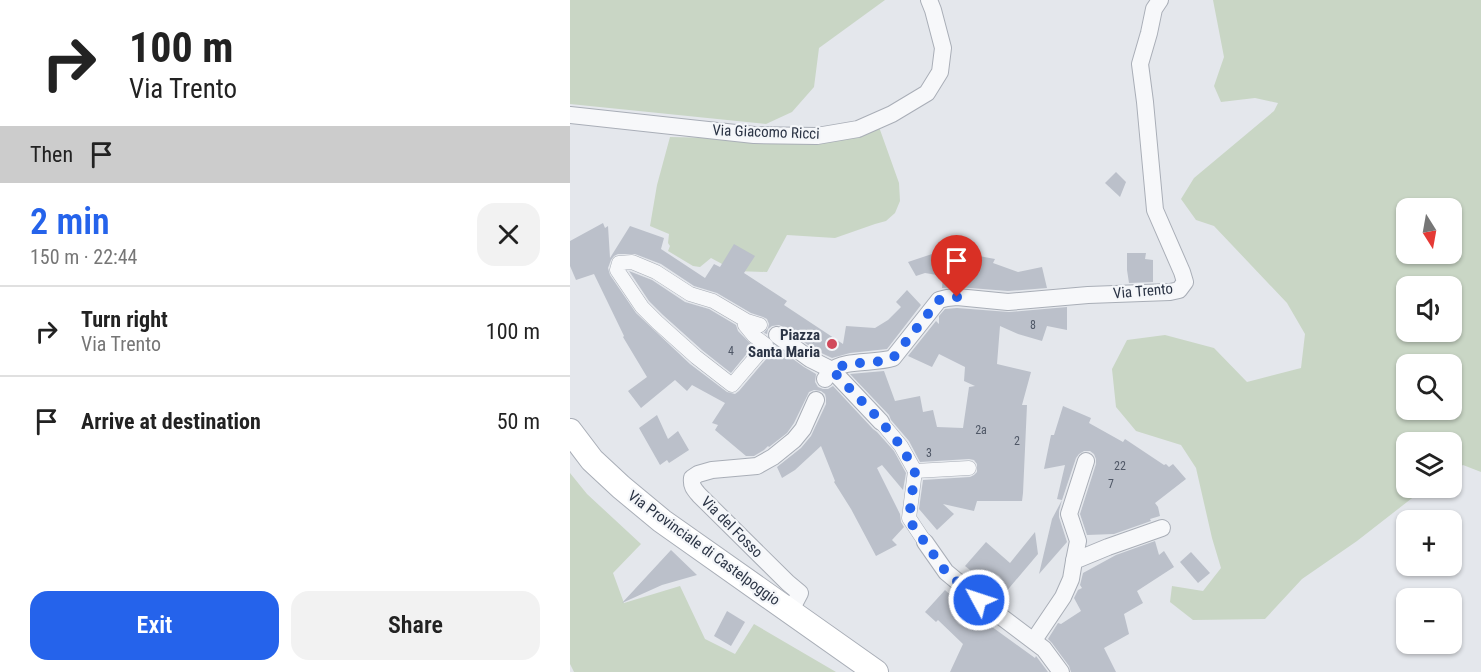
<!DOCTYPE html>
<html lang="en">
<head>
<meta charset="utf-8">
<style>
	body { margin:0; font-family:"Roboto Condensed",sans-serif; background:#f2f2f2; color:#222; height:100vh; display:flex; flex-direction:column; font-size:22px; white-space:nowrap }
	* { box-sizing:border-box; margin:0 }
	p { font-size:20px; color:#767676 }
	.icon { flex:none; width:33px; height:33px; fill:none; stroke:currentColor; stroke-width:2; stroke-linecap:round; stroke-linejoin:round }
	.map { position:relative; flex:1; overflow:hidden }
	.panel { display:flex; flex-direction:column; background:#fff; width:570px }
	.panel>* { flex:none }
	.top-card { background:#fff; color:#222; overflow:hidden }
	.needle { width:39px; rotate:169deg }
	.buttons { position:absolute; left:826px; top:198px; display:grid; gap:12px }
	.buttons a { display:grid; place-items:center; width:66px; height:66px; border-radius:12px; background:#fff; box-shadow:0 2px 4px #0004; font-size:30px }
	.pin { position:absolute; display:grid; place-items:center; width:51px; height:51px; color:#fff; margin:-62px -26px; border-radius:50% 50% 50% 0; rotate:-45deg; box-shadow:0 0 6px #0007 }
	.pin .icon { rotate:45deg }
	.me { position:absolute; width:66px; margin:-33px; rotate:310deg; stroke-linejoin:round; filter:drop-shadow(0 0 4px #0008) }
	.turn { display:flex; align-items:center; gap:21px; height:126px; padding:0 30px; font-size:27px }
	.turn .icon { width:78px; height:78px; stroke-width:2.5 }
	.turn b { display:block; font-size:42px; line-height:51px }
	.then { display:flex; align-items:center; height:57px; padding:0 30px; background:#0003; gap:12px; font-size:22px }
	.round { display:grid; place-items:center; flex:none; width:63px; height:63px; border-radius:18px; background:#f2f2f2 }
	.summary { display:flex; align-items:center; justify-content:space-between; height:102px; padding:0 30px }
	h1 { font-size:36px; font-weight:600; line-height:45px; color:#2563eb }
	.cta { display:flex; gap:12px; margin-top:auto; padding:12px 30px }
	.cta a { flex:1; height:69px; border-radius:18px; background:#2563eb; color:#fff; font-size:24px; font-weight:600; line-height:69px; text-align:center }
	.cta a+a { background:#f2f2f2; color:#222 }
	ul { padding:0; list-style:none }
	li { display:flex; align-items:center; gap:18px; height:90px; padding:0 30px; border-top:2px solid #e0e0e0 }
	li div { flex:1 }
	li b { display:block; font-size:22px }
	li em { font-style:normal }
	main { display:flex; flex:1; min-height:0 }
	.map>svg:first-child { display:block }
	.green { fill:#c9d6c5; fill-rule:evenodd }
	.building { fill:#bbc0ca }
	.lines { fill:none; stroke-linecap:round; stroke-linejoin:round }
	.pedestrian-casing { stroke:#a9aeb7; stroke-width:15 }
	.minor-casing { stroke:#a9aeb7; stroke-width:18 }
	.secondary-casing { stroke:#a9aeb7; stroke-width:26 }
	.pedestrian { stroke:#f7f8fa; stroke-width:14 }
	.minor { stroke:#f7f8fa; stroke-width:16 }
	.secondary { stroke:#fff; stroke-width:24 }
	.route { stroke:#2563eb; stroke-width:10; stroke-dasharray:0 18 }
	.poi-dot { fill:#d1495b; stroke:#f4f6f9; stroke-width:2 }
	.labels { text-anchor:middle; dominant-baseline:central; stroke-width:4.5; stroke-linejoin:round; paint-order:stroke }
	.number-label { font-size:12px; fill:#4f5766 }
	.street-label { font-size:15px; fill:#2b3445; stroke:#f4f6f9 }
	.poi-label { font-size:15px; font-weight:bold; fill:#2b3445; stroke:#f4f6f9; text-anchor:end }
</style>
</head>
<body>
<main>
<section class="panel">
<div class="top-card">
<div class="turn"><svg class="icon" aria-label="right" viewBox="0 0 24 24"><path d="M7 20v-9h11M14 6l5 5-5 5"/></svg><div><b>100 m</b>Via Trento</div></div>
<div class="then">Then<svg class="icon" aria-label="arrive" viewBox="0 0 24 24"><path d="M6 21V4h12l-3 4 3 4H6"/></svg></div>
</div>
<div class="summary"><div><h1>2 min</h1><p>150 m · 22:44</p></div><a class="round"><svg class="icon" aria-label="close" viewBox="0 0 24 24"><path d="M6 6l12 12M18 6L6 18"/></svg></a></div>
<ul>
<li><svg class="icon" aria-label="right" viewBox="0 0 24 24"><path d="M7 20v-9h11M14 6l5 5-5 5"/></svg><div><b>Turn right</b><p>Via Trento</p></div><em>100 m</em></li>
<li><svg class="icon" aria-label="arrive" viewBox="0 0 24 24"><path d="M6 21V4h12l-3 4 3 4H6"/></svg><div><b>Arrive at destination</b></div><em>50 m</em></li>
</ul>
<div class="cta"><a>Exit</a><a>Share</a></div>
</section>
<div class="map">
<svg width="911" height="672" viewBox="0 0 911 672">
	<rect width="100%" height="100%" fill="#e4e7ec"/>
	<g class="green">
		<path d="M0 0H315L249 48 244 87 222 112 196 124 0 104Z"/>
		<path d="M643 0H911V472L893 465 882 471V442H837V488H855L787 541 732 579 695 619 623 620 600 602 602 586 633 591 651 568 642 538 626 468 611 445 566 431 546 407 542 369 557 340 595 335 644 348 677 382 731 368 735 334 717 303 644 226 626 220 611 199 624 178 704 111 708 103 685 98 651 102 644 86 654 57ZM882 208V254H837V208ZM882 286V332H837V286ZM882 364V410H837V364Z"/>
		<path d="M309 127 329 183 330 201 325 213 316 221 305 224 265 238 217 235 197 272 165 271 141 258 130 267 123 266 98 251 100 246 98 243 99 234 80 226 87 185 100 137 243 140Z"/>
		<path d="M0 473 17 494 71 544 43 573 54 603 110 586 135 639 165 654 184 624 266 672H4L0 664Z"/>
	</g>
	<g class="building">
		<path d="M546 172 556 182 550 197 535 183Z"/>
		<path d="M33 223 35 228 38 226 40 258 60 226 94 238 91 249 135 278 144 264 150 267 164 244 185 256 174 273 217 301 214 305 273 344 276 326 305 328 318 320 331 307 326 302 337 290 351 305 317 349 280 353 262 358 245 350 213 327 209 325 202 326 198 329 197 334 194 333 198 328 199 324 197 319 193 317 181 313 147 293 124 286 91 264 65 254H48L44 256 41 260 38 268 40 275 66 313 120 364 157 392 165 394 169 391 203 351 205 346 234 367 246 374 245 382 248 387 253 389H258L263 386 303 429 307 432 324 451 336 473 333 490 312 465 307 468 330 514 331 522 334 527 322 540 327 545 306 556 281 509 264 482 265 481 251 446 225 470 212 478 207 467 231 448 241 436 256 404V398L255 394 251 391 244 390 239 392 224 423 217 433 199 447 198 446 194 450 184 456H176L145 430 148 425 142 423 155 403 122 385 117 391 105 380 71 408 58 391 77 377 53 337 54 336 24 274 6 280 0 266V241Z"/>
		<path d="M371 251 370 256 388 252 425 259 423 263 448 272 472 267 477 288 438 291 388 287 372 288 373 276 355 273 346 276 338 262Z"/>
		<path d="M557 253H576L575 259 583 260V282L559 283 557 270Z"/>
		<path d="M59 271 82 280 115 302 139 309 166 325 168 331 183 346 161 373 132 350 93 315 79 301Z"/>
		<path d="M497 307V330L477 326 472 341 448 334 430 326 427 364 461 372 452 405H457L453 493 452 501H407L404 511 373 504 384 514 367 530 349 509 353 480 400 477 404 475 407 472V464L404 460 399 459 350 462 339 441 321 420 319 415 280 374 314 371 325 401 350 396 353 412 363 410 367 427 393 428 399 387 405 386 394 381 395 367 369 354 362 367 338 356 366 321 369 324V316L375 309 387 308 439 312Z"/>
		<path d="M493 406 521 418 519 423 553 442 555 439 594 465 596 464 599 467 603 464 616 479 585 503 588 507 590 516 580 519 581 521 544 534 517 535 510 514 526 464V459L524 454 520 451H514L509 454 506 458 492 500 487 499 495 465 474 469 481 435H484Z"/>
		<path d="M87 415 98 439 108 431 119 450 99 463 97 460 90 465 69 428Z"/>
		<path d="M492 500 489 511V517L497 542 469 574 482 519Z"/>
		<path d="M465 532 468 554 429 600 402 577 405 574 395 566 416 542 440 563Z"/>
		<path d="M585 541 589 555 594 551 604 567 567 591 573 603 554 614 559 634 534 648 546 672H501L499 666 482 643 478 639 488 623 491 624 511 611 504 598 508 590 512 588 510 585 513 573 546 555Z"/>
		<path d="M101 550 127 575 92 585 52 603Z"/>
		<path d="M621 552 640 573 628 583 610 562Z"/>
		<path d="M375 590 414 626 418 624 465 658 466 656 478 672H380L393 644 368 620 366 622 355 612Z"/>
		<path d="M157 611 175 622 161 646 144 636Z"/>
	</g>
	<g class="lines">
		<g class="pedestrian-casing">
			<g id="pedestrian">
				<path d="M177 321 175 325 184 336 196 345 162 385 126 357 87 322 72 307 47 270 49 263 62 262 86 272 120 294 143 301 177 321 190 325"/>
				<path d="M311 422 331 446 345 471 339 518 355 542"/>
				<path d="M345 471 399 468"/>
			</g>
		</g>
		<g class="minor-casing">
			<g id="minor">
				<path d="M0 115 184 135 247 136 288 129 322 114 357 93 370 72 373 48 363 10 359 0"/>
				<path d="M207 335 240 359 262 370 311 422"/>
				<path d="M255 379C257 377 258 374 261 371 274 359 305 364 323 358L369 300 377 298 387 297 438 302 518 295 600 292 609 290 615 282 612 272 585 210 575 102 570 64 579 33 584 9 590 0"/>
				<path d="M355 542 376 572 417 606 474 649 491 672"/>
				<path d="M504 561 508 541 499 514 516 461"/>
				<path d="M220 612 230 593 218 583 129 495C124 489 121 486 122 478L128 474 142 470 187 466 203 457 224 440 233 429 246 400"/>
				<path d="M464 640 493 597 501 579 504 561 538 547 592 528"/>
			</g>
		</g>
		<g class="secondary-casing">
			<path id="secondary" d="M0 431 22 460 51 487 92 521 306 672"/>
		</g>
		<use href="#pedestrian" class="pedestrian"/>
		<use href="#minor" class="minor"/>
		<use href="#secondary" class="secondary"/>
	</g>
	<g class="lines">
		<path class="route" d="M387 297 377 298 369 300 323 358 315 361 277 364 262 370 309 419 331 446 345 471 339 518 341 523 376 572 409 600"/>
	</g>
	<circle class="poi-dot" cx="262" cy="344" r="6"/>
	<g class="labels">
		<g class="number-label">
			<text x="463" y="325">8</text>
			<text x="161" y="351">4</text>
			<text x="411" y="430">2a</text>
			<text x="447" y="441">2</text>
			<text x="359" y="453">3</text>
			<text x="550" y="466">22</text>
			<text x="541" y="484">7</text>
		</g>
		<g class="street-label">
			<text transform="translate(196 132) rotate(2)">Via Giacomo Ricci</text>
			<text transform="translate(573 291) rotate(-5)">Via Trento</text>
			<text transform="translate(162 527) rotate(45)">Via del Fosso</text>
			<text transform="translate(134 548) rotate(36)">Via Provinciale di Castelpoggio</text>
		</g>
		<g class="poi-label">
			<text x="250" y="335">Piazza<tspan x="250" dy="17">Santa Maria</tspan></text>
		</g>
	</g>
</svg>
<div class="buttons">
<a><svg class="needle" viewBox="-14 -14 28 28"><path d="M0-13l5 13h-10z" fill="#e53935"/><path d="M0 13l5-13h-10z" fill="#767676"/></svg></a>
<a><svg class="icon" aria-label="sound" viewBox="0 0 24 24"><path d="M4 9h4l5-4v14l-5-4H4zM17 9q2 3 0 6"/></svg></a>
<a><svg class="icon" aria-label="search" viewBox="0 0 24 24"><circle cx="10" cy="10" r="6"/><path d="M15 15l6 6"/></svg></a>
<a><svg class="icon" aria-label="layers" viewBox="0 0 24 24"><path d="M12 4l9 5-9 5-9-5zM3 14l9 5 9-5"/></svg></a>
<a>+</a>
<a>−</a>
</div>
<div class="pin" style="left:387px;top:297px;background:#d93025"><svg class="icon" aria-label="arrive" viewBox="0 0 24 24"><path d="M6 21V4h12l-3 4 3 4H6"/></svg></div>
<svg class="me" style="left:409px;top:600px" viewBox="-20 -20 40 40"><circle r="17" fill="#2563eb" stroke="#fff" stroke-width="3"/><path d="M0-11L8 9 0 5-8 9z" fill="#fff"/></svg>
</div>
</main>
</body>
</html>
